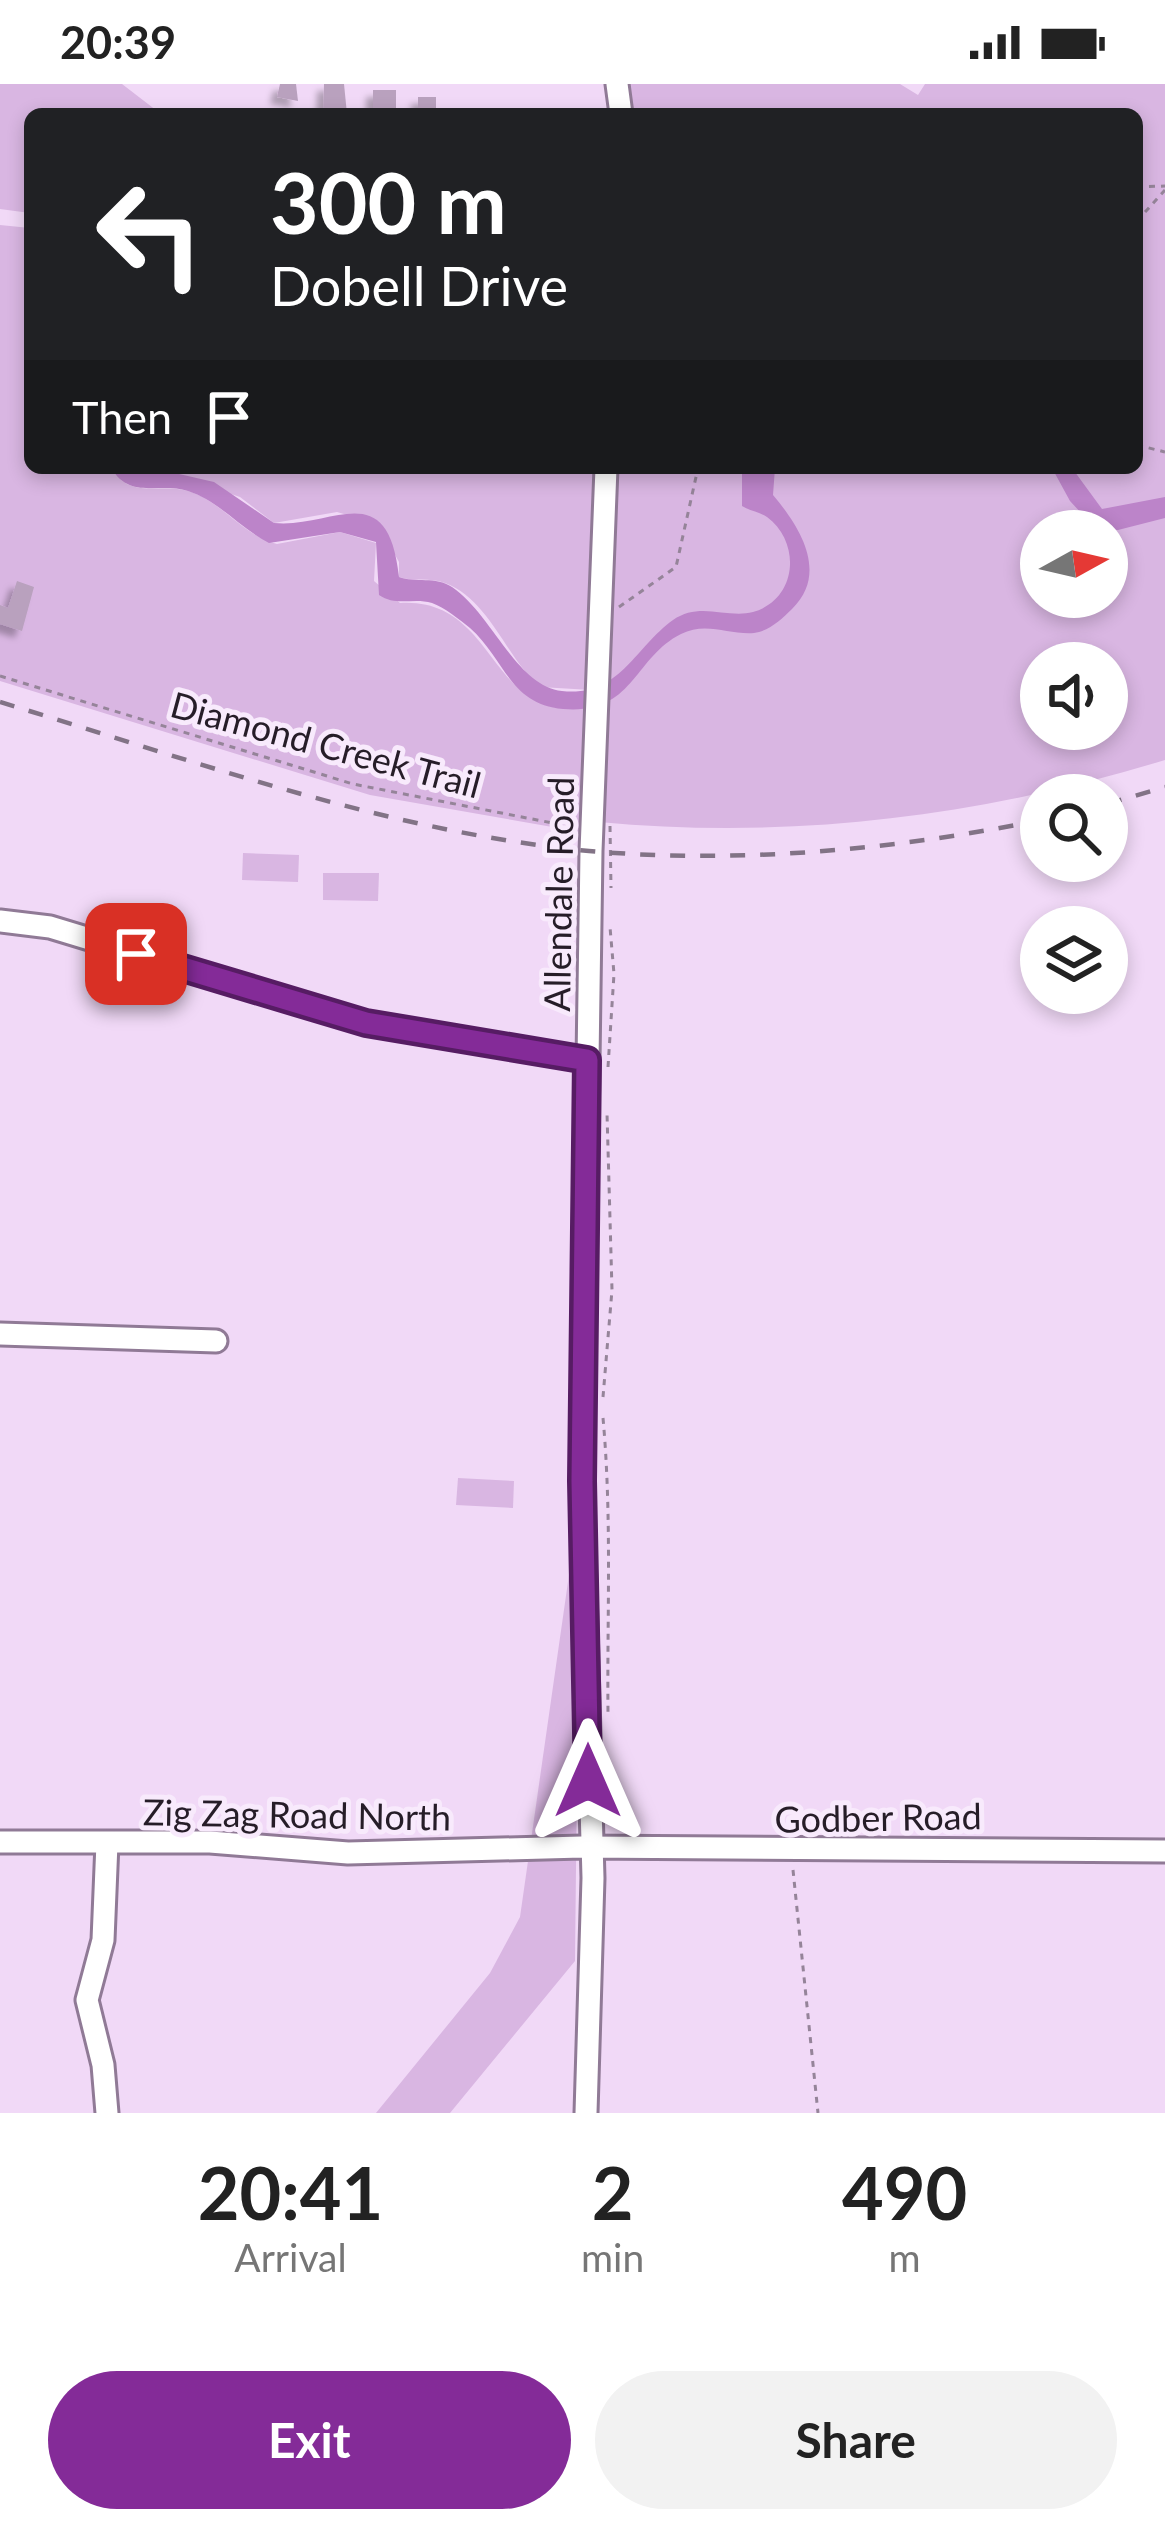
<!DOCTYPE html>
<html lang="en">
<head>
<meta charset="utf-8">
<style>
	body { margin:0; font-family:Lato,sans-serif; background:#f2f2f2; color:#222; height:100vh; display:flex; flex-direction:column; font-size:45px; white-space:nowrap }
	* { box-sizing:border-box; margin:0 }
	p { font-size:39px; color:#767676 }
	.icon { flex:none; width:66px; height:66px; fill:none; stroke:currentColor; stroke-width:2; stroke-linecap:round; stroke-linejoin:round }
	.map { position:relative; height:2029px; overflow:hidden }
	.side { display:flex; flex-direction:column; background:#fff; flex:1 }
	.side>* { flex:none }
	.hud { position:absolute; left:24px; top:24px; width:1119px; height:366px; border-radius:18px; box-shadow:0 6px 18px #0003; background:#202124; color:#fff; overflow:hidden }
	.needle { width:78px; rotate:82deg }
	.tools { position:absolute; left:1020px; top:426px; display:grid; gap:24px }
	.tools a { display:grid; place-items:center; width:108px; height:108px; border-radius:50%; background:#fff; box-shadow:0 6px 18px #0003; font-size:60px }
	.pin { position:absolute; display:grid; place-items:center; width:102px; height:102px; color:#fff; margin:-51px; border-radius:24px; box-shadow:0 6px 18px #0006 }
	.me { position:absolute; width:132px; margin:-66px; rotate:0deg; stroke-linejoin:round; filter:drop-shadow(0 0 9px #0008) }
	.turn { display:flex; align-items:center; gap:42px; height:252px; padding:0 48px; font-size:54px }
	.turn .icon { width:156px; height:156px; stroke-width:2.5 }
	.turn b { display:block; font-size:84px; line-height:102px }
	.then { display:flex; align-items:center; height:114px; padding:0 48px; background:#0003; gap:24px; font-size:45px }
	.eta { display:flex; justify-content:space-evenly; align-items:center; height:204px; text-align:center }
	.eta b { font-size:72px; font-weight:700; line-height:84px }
	.button { display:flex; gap:24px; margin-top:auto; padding:24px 48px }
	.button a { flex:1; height:138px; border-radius:72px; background:#842b98; color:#fff; font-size:48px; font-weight:700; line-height:138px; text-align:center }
	.button a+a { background:#f2f2f2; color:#222 }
	.status { display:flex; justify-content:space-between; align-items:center; height:84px; padding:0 60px; background:#fff; direction:ltr }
	.status svg { height:33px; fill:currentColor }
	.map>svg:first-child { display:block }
	.green { fill:#d9b6e2; fill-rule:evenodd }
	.water { fill:#bc84c9 }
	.building { fill:#b9a1be; filter:url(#shadow) }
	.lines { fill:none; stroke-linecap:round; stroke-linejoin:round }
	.minor-casing { stroke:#907a96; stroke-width:27 }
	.path { stroke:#958499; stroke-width:3; stroke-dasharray:6 6; stroke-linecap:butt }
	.minor { stroke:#fff; stroke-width:21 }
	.rail { stroke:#827386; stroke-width:4.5; stroke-dasharray:15 15; stroke-linecap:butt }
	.route-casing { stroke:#561c63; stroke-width:30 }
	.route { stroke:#842b98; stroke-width:21 }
	.labels { text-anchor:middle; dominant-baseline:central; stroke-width:10; stroke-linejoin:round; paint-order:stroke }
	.street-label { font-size:36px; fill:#261d28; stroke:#f8eafc }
</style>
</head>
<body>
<div class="status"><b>20:39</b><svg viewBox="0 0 49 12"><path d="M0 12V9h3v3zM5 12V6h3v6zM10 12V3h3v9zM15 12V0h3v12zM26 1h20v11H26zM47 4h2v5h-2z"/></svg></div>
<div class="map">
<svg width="1165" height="2029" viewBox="0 0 1165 2029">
	<defs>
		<filter id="shadow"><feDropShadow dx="-7" dy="7" stdDeviation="3" flood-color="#0004"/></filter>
	</defs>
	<rect width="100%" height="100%" fill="#f1d9f7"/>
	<g class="green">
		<path d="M0 0H122L161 30H30V129L0 125Z"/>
		<path d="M625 0H900L918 11 925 0H1165V676C980 733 792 756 599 738L614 384H1137V30H625ZM1041 447H1107V513H1041ZM1041 579H1107V645H1041Z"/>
		<path d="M0 141 30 144V384H111C130 416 160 399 188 407 222 417 243 452 277 460L340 448 376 459 374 497 400 519C500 513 488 644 591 622L581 748 370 711 0 597Z"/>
		<path d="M153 384H599L591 606 540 603C506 574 490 516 445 499 430 493 413 498 399 493V478L378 440 337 428 274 439 240 413Z"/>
		<path d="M243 769 299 771 298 798 242 796Z"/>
		<path d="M323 789H379L378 817 323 816Z"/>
		<path d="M458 1394 514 1397 513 1424 456 1421Z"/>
		<path d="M580 1414 575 1877 450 2029H376L490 1889 520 1833Z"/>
	</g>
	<g class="water">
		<path d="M111 384H153L214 398 274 439C332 445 388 390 399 493 415 499 436 492 452 503 492 530 516 602 562 607 620 613 633 565 673 536 700 517 727 535 753 528 797 516 802 459 767 433 760 428 750 427 742 422V384H775L773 411C800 443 829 489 792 525 782 535 769 547 754 549 729 551 706 537 681 550 633 574 634 631 563 625 509 620 505 575 470 544 460 536 444 523 432 519 413 513 397 523 379 511L376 458 340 448 269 459C241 445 219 417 188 407 160 398 130 416 111 384Z"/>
		<path d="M1052 384H1072L1102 425 1165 413V434L1118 446 1096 445 1070 417Z"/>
	</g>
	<g class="building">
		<path d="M280 0H296L298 17 277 13Z"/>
		<path d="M324 0H344L347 30H323Z"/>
		<rect x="373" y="6" width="23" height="24"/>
		<rect x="418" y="13" width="18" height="17"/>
		<path d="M17 497 34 503 22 547 0 540V521L8 524Z"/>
	</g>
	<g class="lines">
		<g class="minor-casing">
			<g id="minor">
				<path d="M617 0 621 30"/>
				<path d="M0 837 50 843 366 939 587 976"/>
				<path d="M0 1250 216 1257"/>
				<path d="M0 1758H210L348 1769 582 1763 1165 1767"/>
				<path d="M107 1759 103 1856 87 1916 103 1981 107 2029"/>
				<path d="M586 2029 593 1794 582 1397 591 767 606 384"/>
			</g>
		</g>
		<g class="path">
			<path d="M1137 103 1165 102"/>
			<path d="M1137 137 1165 106"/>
			<path d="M1137 361 1165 368"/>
			<path d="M619 523 676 483 698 384"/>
			<path d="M0 592 353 700 573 743"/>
			<path d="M610 742 611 804"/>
			<path d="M608 983 614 890 610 843"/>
			<path d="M603 1313 612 1206 607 1029"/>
			<path d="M603 1334C612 1433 607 1531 608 1630"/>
			<path d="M793 1786 818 2029"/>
		</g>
		<use href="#minor" class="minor"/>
		<g class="rail">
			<path d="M0 618C192 676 388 748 589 767 739 780 894 766 1041 736"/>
			<path d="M1107 720 1165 703"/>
		</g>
	</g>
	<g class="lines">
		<g class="route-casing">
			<path id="route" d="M136 870 366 939 587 976 582 1397 588 1697"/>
		</g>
		<use href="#route" class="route"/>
	</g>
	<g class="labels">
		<g class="street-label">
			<text transform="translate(326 660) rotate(15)">Diamond Creek Trail</text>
			<text transform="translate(558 810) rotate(-89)">Allendale Road</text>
			<text transform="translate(297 1730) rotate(1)">Zig Zag Road North</text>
			<text transform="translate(878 1733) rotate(-1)">Godber Road</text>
		</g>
	</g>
</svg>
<div class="tools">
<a><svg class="needle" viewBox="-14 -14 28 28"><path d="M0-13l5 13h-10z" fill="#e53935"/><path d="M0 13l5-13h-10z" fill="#767676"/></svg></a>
<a><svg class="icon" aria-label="sound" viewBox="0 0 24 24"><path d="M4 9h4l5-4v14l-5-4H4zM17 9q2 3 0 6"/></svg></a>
<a><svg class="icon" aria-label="search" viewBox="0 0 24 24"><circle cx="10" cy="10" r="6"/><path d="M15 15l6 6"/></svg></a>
<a><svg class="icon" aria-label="layers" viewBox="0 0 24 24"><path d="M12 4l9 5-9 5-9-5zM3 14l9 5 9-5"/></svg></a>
</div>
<div class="pin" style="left:136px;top:870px;background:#d93025"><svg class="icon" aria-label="arrive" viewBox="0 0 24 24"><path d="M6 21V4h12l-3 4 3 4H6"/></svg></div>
<svg class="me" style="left:588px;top:1697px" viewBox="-20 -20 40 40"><path d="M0-17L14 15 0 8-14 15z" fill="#842b98" stroke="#fff" stroke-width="4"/></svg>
<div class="hud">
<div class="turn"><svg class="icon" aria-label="left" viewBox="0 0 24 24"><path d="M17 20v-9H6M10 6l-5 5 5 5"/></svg><div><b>300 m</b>Dobell Drive</div></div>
<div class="then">Then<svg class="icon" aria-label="arrive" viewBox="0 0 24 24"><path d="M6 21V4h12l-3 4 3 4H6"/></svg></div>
</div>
</div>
<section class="side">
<div class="eta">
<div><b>20:41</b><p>Arrival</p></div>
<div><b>2</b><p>min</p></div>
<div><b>490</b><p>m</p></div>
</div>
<div class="button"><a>Exit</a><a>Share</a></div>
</section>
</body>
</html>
